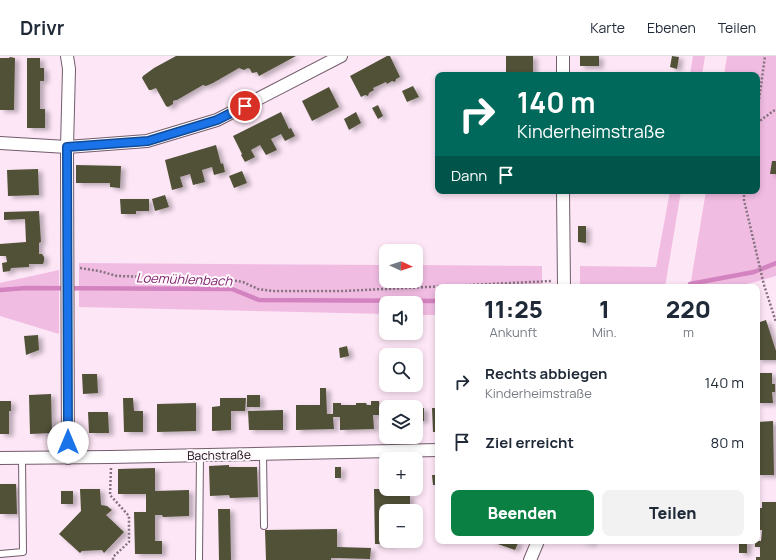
<!DOCTYPE html>
<html lang="de">
<head>
<meta charset="utf-8">
<style>
	body { margin:0; font-family:Manrope,sans-serif; background:#f2f2f3; color:#1f2937; height:100vh; display:flex; flex-direction:column; font-size:15px; white-space:nowrap }
	* { box-sizing:border-box; margin:0 }
	p { font-size:13px; color:#747a83 }
	.icon { flex:none; width:22px; height:22px; fill:none; stroke:currentColor; stroke-width:2; stroke-linecap:round; stroke-linejoin:round }
	.map { position:relative; flex:1; overflow:hidden }
	.details { position:absolute; left:435px; top:228px; width:325px; height:260px; display:flex; flex-direction:column; background:#fff; border-radius:8px; box-shadow:0 2px 6px #0003 }
	.details>* { flex:none }
	.banner { position:absolute; left:435px; top:16px; width:325px; height:122px; border-radius:8px; box-shadow:0 2px 6px #0003; background:#00695c; color:#fff; overflow:hidden }
	.needle { width:26px; rotate:93deg }
	.buttons { position:absolute; left:379px; top:188px; display:grid; gap:8px }
	.buttons a { display:grid; place-items:center; width:44px; height:44px; border-radius:8px; background:#fff; box-shadow:0 2px 6px #0003; font-size:20px }
	.pin { position:absolute; display:grid; place-items:center; width:34px; height:34px; color:#fff; margin:-17px; border:2px solid #fff; border-radius:50%; box-shadow:0 1px 4px #0007 }
	.me { position:absolute; width:44px; margin:-22px; rotate:0deg; stroke-linejoin:round; filter:drop-shadow(0 0 3px #0008) }
	.turn { display:flex; align-items:center; gap:14px; height:84px; padding:0 16px; font-size:18px }
	.turn .icon { width:52px; height:52px; stroke-width:2.5 }
	.turn b { display:block; font-size:28px; line-height:34px }
	.then { display:flex; align-items:center; height:38px; padding:0 16px; background:#0003; gap:8px; font-size:15px }
	.eta { display:flex; justify-content:space-evenly; align-items:center; height:68px; text-align:center }
	.eta b { font-size:24px; font-weight:800; line-height:28px }
	.primary-button { display:flex; gap:8px; margin-top:auto; padding:8px 16px }
	.primary-button a { flex:1; height:46px; border-radius:8px; background:#0b8043; color:#fff; font-size:16px; font-weight:800; line-height:46px; text-align:center }
	.primary-button a+a { background:#f2f2f3; color:#1f2937 }
	ul { padding:0; list-style:none }
	li { display:flex; align-items:center; gap:12px; height:60px; padding:0 16px }
	li div { flex:1 }
	li b { display:block; font-size:15px }
	li em { font-style:normal }
	header { display:flex; align-items:center; gap:24px; box-sizing:border-box; height:56px; padding:0 20px; background:#fff; border-bottom:1px solid #e0e1e3 }
	header strong { font-size:19px }
	nav { display:flex; gap:22px; margin-inline-start:auto; font-size:14px }
	.map>svg:first-child { display:block }
	.green { fill:#f1bce2 }
	.lines { fill:none; stroke-linecap:round; stroke-linejoin:round }
	.stream { stroke:#d383bf; stroke-width:4.5 }
	.building { fill:#515138; filter:url(#shadow) }
	.lane-casing { stroke:#735c6c; stroke-width:8 }
	.street-casing { stroke:#735c6c; stroke-width:14 }
	.path { stroke:#83737f; stroke-width:2.5; stroke-dasharray:2 2; stroke-linecap:butt }
	.lane { stroke:#fff; stroke-width:6 }
	.street { stroke:#fff; stroke-width:12 }
	.route-casing { stroke:#114b97; stroke-width:10 }
	.route { stroke:#1a73e8; stroke-width:7 }
	.labels { text-anchor:middle; dominant-baseline:central; stroke-width:4; stroke-linejoin:round; paint-order:stroke }
	.street-label { font-size:12px; fill:#120910; stroke:#fff9fd }
	.water-label { font-size:13px; font-style:italic; fill:#80216d; stroke:#fff9fd }
</style>
</head>
<body>
<header>
<strong>Drivr</strong>
<nav><a>Karte</a><a>Ebenen</a><a>Teilen</a></nav>
</header>
<div class="map">
<svg width="776" height="504" viewBox="0 0 776 504">
	<defs>
		<filter id="shadow"><feDropShadow dx="4.5" dy="2.5" stdDeviation="2" flood-color="#0004"/></filter>
	</defs>
	<rect width="100%" height="100%" fill="#fde6f6"/>
	<g class="green">
		<path d="M693 0H705L702 19H690Z"/>
		<path d="M727 0H776V220L755 226 732 231H690L706 135H757V19H724Z"/>
		<path d="M670 135H681L665 231H580V210L656 211Z"/>
		<path d="M79 207 386 209V225H416V209L542 210V231H438V259H416V247H386V258L79 251Z"/>
		<path d="M59 214V278L0 260V227Z"/>
	</g>
	<g class="lines">
		<g class="stream">
			<path d="M690 228 754 216 776 207"/>
			<path d="M0 234 26 232 232 233 259 244 438 245"/>
		</g>
	</g>
	<g class="building">
		<path d="M176 0H296L259 20 257 16 252 17 250 13 248 12 244 14 239 12 213 27 206 30 203 29 177 44H176L173 45V48L168 51 166 50 156 32 151 34H149L142 22 143 20 154 12Z"/>
		<path d="M387 0H390L400 21 396 23 395 26 392 25 387 28 386 26 373 32 374 34 369 37 368 40 365 39 361 41 350 20Z"/>
		<rect x="506" y="0" width="27" height="19"/>
		<rect x="580" y="0" width="19" height="10"/>
		<path d="M672 0 679 1 677 13 670 11Z"/>
		<path d="M10 1 15 2 14 54H0V2H9Z"/>
		<path d="M27 2H40V12H44V25H40V53H45V72H27Z"/>
		<path d="M413 30 419 41 407 46 402 35Z"/>
		<path d="M329 31 339 51 312 65 302 45Z"/>
		<path d="M378 49 383 60 378 63 372 52Z"/>
		<path d="M281 56 289 73 291 72 295 80 285 85 281 78 271 83 277 94 266 99 260 89 251 94 255 101 245 106 241 99 242 98 233 80Z"/>
		<path d="M356 56 361 67 349 74 344 63Z"/>
		<path d="M216 89 221 108 223 107 225 116 214 119 212 111 202 114 205 126 193 129 190 118 180 121 183 131 172 134 165 104Z"/>
		<path d="M772 105H776V118H770Z"/>
		<path d="M76 109 121 110 120 132 110 131V127H76Z"/>
		<path d="M38 113 39 139 8 140 7 114Z"/>
		<path d="M242 115 247 127 234 132 229 120Z"/>
		<path d="M165 139 169 151 155 155 152 143Z"/>
		<path d="M120 143H149V155H136V158H121Z"/>
		<path d="M39 155 41 186 39 187V198H42L44 201V205L43 208H29V211L11 212 10 215 3 216 2 207 7 206 6 200H0V188L26 186 25 163 4 164V156Z"/>
		<path d="M578 170H586V187L578 186Z"/>
		<path d="M766 264 776 295V304H757V267Z"/>
		<path d="M38 279 39 294 26 299 24 280Z"/>
		<path d="M347 290 349 300 340 302 339 292Z"/>
		<path d="M757 317H772V328H775V336H772L773 347H757Z"/>
		<path d="M82 318H97L98 337 83 338Z"/>
		<path d="M320 332H326L327 358H333V347H341V349H356V347H366L367 349H371V345H379L380 359H373L374 373 340 374V361H333L334 373 296 374V349H320Z"/>
		<path d="M51 338 52 377 30 378 29 339Z"/>
		<rect x="247" y="339" width="13" height="12"/>
		<path d="M123 342H133L134 355H143V376H124Z"/>
		<path d="M220 342H246L245 355H231V374L212 375V351L220 350Z"/>
		<path d="M0 345H11V355H9V378H0Z"/>
		<path d="M196 347V375L157 376V348Z"/>
		<rect x="416" y="352" width="8" height="13"/>
		<path d="M432 352H438V376H433Z"/>
		<path d="M283 354V374H249L248 355Z"/>
		<path d="M88 356H108L109 377H89Z"/>
		<path d="M773 365 774 419H757V366Z"/>
		<path d="M229 409V411H257L258 441 230 442 229 439 210 440 209 410Z"/>
		<rect x="335" y="411" width="6" height="11"/>
		<path d="M155 412V435L189 434V460L163 461 162 459H155V485H162V498H135L134 456H146V438H118V413Z"/>
		<path d="M432 419H438V446H435V429H433Z"/>
		<path d="M0 428H16L17 458H0Z"/>
		<path d="M80 433H100L101 449 107 450 112 454 106 459 124 476 104 497 102 494 82 495 80 497 59 478 81 455Z"/>
		<path d="M374 433H392V439H410V449H413V455H386V485H393V488H375Z"/>
		<rect x="61" y="435" width="12" height="13"/>
		<path d="M762 446H776V504H756V501H760V491H755V485H761L762 474H757V468H759L760 458H757V452H762Z"/>
		<path d="M218 453H230L231 504H219Z"/>
		<path d="M337 473V491L371 492 370 503 337 502H331V504H266L265 474Z"/>
		<path d="M489 485H519L515 494Z"/>
		<path d="M578 485H592V488Z"/>
		<rect x="739" y="485" width="8" height="12"/>
	</g>
	<g class="lines">
		<g class="lane-casing">
			<g id="lane">
				<path d="M263 398 264 470"/>
				<path d="M0 498 23 496 22 402"/>
				<path d="M199 504 200 399"/>
			</g>
		</g>
		<g class="street-casing">
			<g id="street">
				<path d="M67 0 69 13 67 91 68 402"/>
				<path d="M563 0V19"/>
				<path d="M0 87 67 91 147 85 217 64 341 0"/>
				<path d="M563 135 564 231"/>
				<path d="M0 402 111 401 438 394"/>
				<path d="M530 504 538 485"/>
			</g>
		</g>
		<g class="path">
			<path d="M757 59 765 0"/>
			<path d="M757 67 776 53"/>
			<path d="M744 135V144L764 229 776 266"/>
			<path d="M80 212 99 215 117 220 225 223 243 226 258 233 273 235H343L552 225"/>
			<path d="M111 412 110 439 129 460V486L113 501V504"/>
		</g>
		<use href="#lane" class="lane"/>
		<use href="#street" class="street"/>
	</g>
	<g class="lines">
		<g class="route-casing">
			<path id="route" d="M68 386 67 91 148 85 217 64 245 50"/>
		</g>
		<use href="#route" class="route"/>
	</g>
	<g class="labels">
		<g class="street-label">
			<text transform="translate(219 399) rotate(-1)">Bachstraße</text>
		</g>
		<g class="water-label">
			<text transform="translate(184 223) rotate(2)">Loemühlenbach</text>
		</g>
	</g>
</svg>
<div class="buttons">
<a><svg class="needle" viewBox="-14 -14 28 28"><path d="M0-13l5 13h-10z" fill="#e53935"/><path d="M0 13l5-13h-10z" fill="#747a83"/></svg></a>
<a><svg class="icon" aria-label="sound" viewBox="0 0 24 24"><path d="M4 9h4l5-4v14l-5-4H4zM17 9q2 3 0 6"/></svg></a>
<a><svg class="icon" aria-label="search" viewBox="0 0 24 24"><circle cx="10" cy="10" r="6"/><path d="M15 15l6 6"/></svg></a>
<a><svg class="icon" aria-label="layers" viewBox="0 0 24 24"><path d="M12 4l9 5-9 5-9-5zM3 14l9 5 9-5"/></svg></a>
<a>+</a>
<a>−</a>
</div>
<div class="pin" style="left:245px;top:50px;background:#d93025"><svg class="icon" aria-label="arrive" viewBox="0 0 24 24"><path d="M6 21V4h12l-3 4 3 4H6"/></svg></div>
<svg class="me" style="left:68px;top:386px" viewBox="-20 -20 40 40"><circle r="19" fill="#fff"/><path d="M0-13L10 11 0 6-10 11z" fill="#1a73e8"/></svg>
<div class="banner">
<div class="turn"><svg class="icon" aria-label="right" viewBox="0 0 24 24"><path d="M7 20v-9h11M14 6l5 5-5 5"/></svg><div><b>140 m</b>Kinderheimstraße</div></div>
<div class="then">Dann<svg class="icon" aria-label="arrive" viewBox="0 0 24 24"><path d="M6 21V4h12l-3 4 3 4H6"/></svg></div>
</div>
<section class="details">
<div class="eta">
<div><b>11:25</b><p>Ankunft</p></div>
<div><b>1</b><p>Min.</p></div>
<div><b>220</b><p>m</p></div>
</div>
<ul>
<li><svg class="icon" aria-label="right" viewBox="0 0 24 24"><path d="M7 20v-9h11M14 6l5 5-5 5"/></svg><div><b>Rechts abbiegen</b><p>Kinderheimstraße</p></div><em>140 m</em></li>
<li><svg class="icon" aria-label="arrive" viewBox="0 0 24 24"><path d="M6 21V4h12l-3 4 3 4H6"/></svg><div><b>Ziel erreicht</b></div><em>80 m</em></li>
</ul>
<div class="primary-button"><a>Beenden</a><a>Teilen</a></div>
</section>
</div>
</body>
</html>
